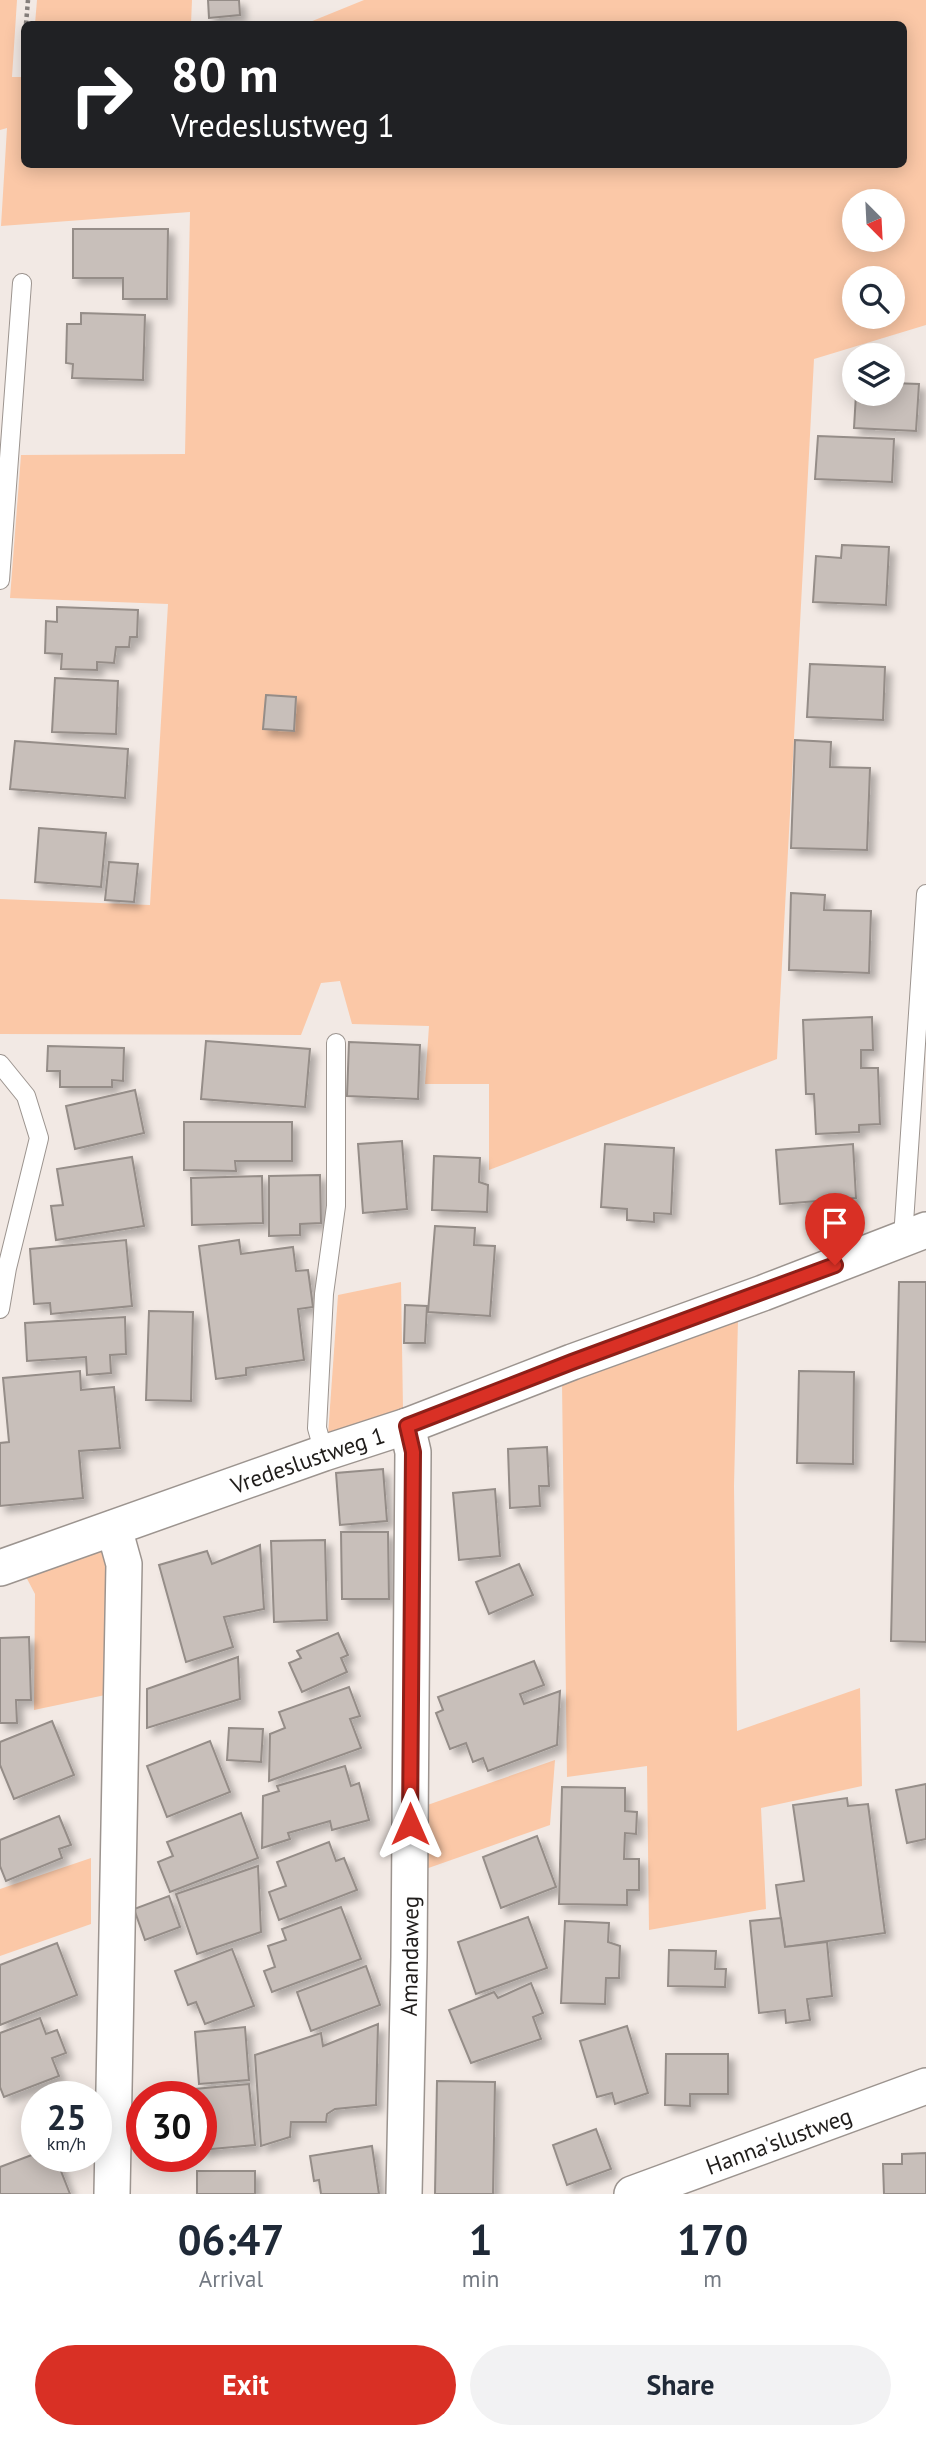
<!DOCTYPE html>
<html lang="en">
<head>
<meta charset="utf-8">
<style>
	body { margin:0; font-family:"PT Sans",sans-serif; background:#f2f2f3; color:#1f2937; height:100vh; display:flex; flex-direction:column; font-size:26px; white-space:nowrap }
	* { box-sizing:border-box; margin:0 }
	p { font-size:23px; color:#747a83 }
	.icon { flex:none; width:38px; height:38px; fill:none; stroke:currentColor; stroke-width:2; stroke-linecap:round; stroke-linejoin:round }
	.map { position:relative; height:2194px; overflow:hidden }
	.details { display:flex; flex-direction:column; background:#fff; flex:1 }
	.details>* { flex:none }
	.top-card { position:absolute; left:21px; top:21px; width:886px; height:147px; border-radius:10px; box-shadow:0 4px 18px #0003; background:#202124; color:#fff; overflow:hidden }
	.needle { width:46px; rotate:156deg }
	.fabs { position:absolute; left:842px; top:189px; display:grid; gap:14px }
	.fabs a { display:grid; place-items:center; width:63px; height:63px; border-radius:50%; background:#fff; box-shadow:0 4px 18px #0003; font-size:35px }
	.speed { position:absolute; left:21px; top:2081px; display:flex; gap:14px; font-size:35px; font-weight:700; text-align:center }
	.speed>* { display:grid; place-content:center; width:91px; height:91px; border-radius:50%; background:#fff; box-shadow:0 4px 18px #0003; line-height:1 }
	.speed small { font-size:18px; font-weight:400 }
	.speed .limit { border:10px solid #d22; background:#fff; color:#111 }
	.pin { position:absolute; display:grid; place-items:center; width:60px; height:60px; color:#fff; margin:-72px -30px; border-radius:50% 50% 50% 0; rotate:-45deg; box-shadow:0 0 7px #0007 }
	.pin .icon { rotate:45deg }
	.me { position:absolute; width:77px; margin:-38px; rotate:0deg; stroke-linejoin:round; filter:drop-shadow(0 0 5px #0008) }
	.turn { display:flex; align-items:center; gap:24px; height:147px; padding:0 35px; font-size:32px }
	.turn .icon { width:91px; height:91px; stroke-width:2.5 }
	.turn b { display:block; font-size:49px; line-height:60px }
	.eta { display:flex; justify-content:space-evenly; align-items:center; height:119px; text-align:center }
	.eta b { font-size:42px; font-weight:700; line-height:49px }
	.cta { display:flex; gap:14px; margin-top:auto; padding:14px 35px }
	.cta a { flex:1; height:80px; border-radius:42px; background:#d93025; color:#fff; font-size:28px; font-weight:700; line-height:80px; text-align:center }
	.cta a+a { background:#f2f2f3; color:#1f2937 }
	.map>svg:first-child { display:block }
	.green { fill:#fbc8a7; fill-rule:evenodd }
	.building { fill:#c8bfba; stroke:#958d88; stroke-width:2; filter:url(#shadow) }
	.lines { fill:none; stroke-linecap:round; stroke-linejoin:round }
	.lane-casing { stroke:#9c948f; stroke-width:20 }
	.street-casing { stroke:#9c948f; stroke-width:38 }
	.path { stroke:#857f7c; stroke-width:4.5; stroke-dasharray:3.5 3.5; stroke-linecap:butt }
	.lane { stroke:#fff; stroke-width:18 }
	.street { stroke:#fff; stroke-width:35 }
	.route-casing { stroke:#8d1f18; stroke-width:18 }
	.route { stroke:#d93025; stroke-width:12 }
	.labels { text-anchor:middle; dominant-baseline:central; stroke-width:5; stroke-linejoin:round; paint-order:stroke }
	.street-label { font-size:23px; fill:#201d1b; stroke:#f2e9e4 }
</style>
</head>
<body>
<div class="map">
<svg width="926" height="2194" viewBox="0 0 926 2194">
	<defs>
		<filter id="shadow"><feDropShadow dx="6" dy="6" stdDeviation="3.5" flood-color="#0004"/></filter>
	</defs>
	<rect width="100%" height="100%" fill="#f2e9e4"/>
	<g class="green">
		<path d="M0 0H17L12 77H24V164H903V24H305L364 0H926V325L814 359 777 1059 489 1170V1084H425L429 1026 352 1024 340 981 321 983 301 1035 0 1034V899L150 905 168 604 10 598 21 455 185 454 190 212 1 226 7 128 0 130ZM854 201H892V240H854ZM854 278H892V317H854Z"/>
		<path d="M37 0H192L191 24H35Z"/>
		<path d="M401 1282 403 1409 328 1435 338 1295Z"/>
		<path d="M738 1319 734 1486 737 1731 860 1688 862 1786 761 1808 766 1909 649 1930 647 1766 567 1777 562 1383Z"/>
		<path d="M100 1546 108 1553 110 1694 34 1710 35 1594 24 1573Z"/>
		<path d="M555 1760 550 1825 420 1871 419 1808Z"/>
		<path d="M91 1858V1924L0 1956V1889Z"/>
	</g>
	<g class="building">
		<path d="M208 0H239L240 15 209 18Z"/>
		<path d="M73 229H168L167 299H123V278H73Z"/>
		<path d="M81 313 145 315 143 380 72 378 73 364 66 363 67 324H81Z"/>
		<path d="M892 383 919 384 916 431 854 428 856 394H892Z"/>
		<path d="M818 436 894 439 892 482 815 479Z"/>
		<path d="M842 545 889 547 886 605 813 602 816 556 841 558Z"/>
		<path d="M57 607 138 610 137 637H130L129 647H116L114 663 97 662V670L61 669 62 654 45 653 46 621 57 622Z"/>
		<path d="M810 664 885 667 883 720 807 717Z"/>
		<path d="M55 678 118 681 116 734 52 732Z"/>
		<path d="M266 695 296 697 294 731 263 729Z"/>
		<path d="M795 740 831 742 830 767 870 768 867 850 791 848Z"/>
		<path d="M15 741 128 749 125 798 10 789Z"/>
		<path d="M39 828 106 833 101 887 35 882Z"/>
		<path d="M109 862 138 864 134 902 105 900Z"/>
		<path d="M791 893 825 895 824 910 871 911 869 973 789 970Z"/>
		<path d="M872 1017 873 1050H861V1068H878L880 1124 859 1125V1132L816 1134 814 1094H806L803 1020Z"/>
		<path d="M206 1041 310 1049 305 1107 201 1099Z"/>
		<path d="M349 1042 420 1045 418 1099 347 1096Z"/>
		<path d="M48 1046 124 1048 123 1081 112 1080V1087H60V1071H47Z"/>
		<path d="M135 1090 144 1133 75 1149 66 1106Z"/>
		<path d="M184 1122H292V1161H235L236 1171 184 1170Z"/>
		<path d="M402 1141 407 1209 363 1213 358 1144Z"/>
		<path d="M605 1144 674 1148 671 1214 654 1213V1222L627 1220V1209L601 1207Z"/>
		<path d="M853 1144 856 1198 780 1204 776 1150Z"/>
		<path d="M434 1156 480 1158 479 1182 488 1185 487 1212 432 1210Z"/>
		<path d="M132 1157 144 1226 56 1240 51 1206 63 1205 57 1169Z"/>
		<path d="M320 1175 321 1223 300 1224V1235L269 1236V1176Z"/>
		<path d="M262 1176 263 1223 192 1225 191 1178Z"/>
		<path d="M435 1226 475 1228 474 1245 495 1246 490 1316 428 1312Z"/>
		<path d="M126 1240 132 1306 51 1314 50 1303 34 1304 30 1249Z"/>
		<path d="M239 1240 241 1254 293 1247 296 1271 308 1270 313 1307 298 1309 304 1360 246 1368V1375L216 1379 199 1246Z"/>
		<path d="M899 1282H926V1642L891 1641Z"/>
		<path d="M405 1305 427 1306 425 1343H404Z"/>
		<path d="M149 1311 193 1312 191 1401 146 1400Z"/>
		<path d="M125 1317 126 1354 110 1355 111 1373 87 1375 86 1357 27 1361 25 1323Z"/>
		<path d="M80 1371 81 1390 114 1387 120 1448 79 1451 83 1498 0 1506V1443L9 1442 3 1378Z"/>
		<path d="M799 1371 854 1372 853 1464 797 1463Z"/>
		<path d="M547 1447 549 1486H539L540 1506 510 1508 508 1449Z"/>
		<path d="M383 1469 387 1521 340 1525 336 1473Z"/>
		<path d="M495 1489 500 1556 459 1560 453 1493Z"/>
		<path d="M341 1532H388L389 1599H342Z"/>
		<path d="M325 1540 327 1620 274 1622 271 1541Z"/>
		<path d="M260 1545 264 1609 224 1617 233 1647 186 1662 159 1565 207 1551 212 1564Z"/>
		<path d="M519 1564 533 1595 489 1614 476 1582Z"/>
		<path d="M338 1633 348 1655 341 1658 347 1672 302 1692 289 1663 301 1658 297 1651Z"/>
		<path d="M29 1637 31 1700H16L17 1723H0V1638Z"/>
		<path d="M238 1657 240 1699 147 1728V1689Z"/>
		<path d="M534 1661 544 1685 520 1694 524 1704 560 1691 557 1745 488 1771 483 1758 473 1762 466 1743 450 1749 436 1713 443 1710 438 1697Z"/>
		<path d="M349 1687 360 1716 350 1719 361 1748 269 1781 270 1734 285 1728 279 1712Z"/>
		<path d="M52 1721 74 1775 14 1799 0 1765V1742Z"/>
		<path d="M229 1728 263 1729 261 1762 227 1760Z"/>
		<path d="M210 1741 230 1792 167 1817 147 1766Z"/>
		<path d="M345 1766 351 1786 359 1783 369 1820 332 1830 330 1821 288 1833 290 1839 262 1848 263 1796 279 1791 277 1786Z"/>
		<path d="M926 1784V1839L907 1843 896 1790Z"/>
		<path d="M562 1787 625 1788V1811L637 1812 636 1834 625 1833 624 1859H639V1890H627V1905L559 1904Z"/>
		<path d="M847 1798 848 1806 868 1804 885 1933 785 1947 776 1885 804 1881 793 1805Z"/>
		<path d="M241 1813 258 1858 170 1892 158 1862 173 1856 167 1842Z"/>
		<path d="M59 1816 71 1845 59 1849 62 1858 6 1881 0 1866V1840Z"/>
		<path d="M537 1836 556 1887 501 1908 483 1857Z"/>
		<path d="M329 1842 336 1861 344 1858 357 1890 279 1920 269 1892 286 1886 277 1862Z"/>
		<path d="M258 1866 261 1932 197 1954 176 1894Z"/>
		<path d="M169 1896 180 1927 145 1940 134 1909Z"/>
		<path d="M341 1907 361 1959 272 1992 264 1971 275 1967 268 1946 286 1940 282 1929Z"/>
		<path d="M528 1917 547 1968 476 1994 458 1942Z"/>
		<path d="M781 1918 785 1947 827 1942 832 1996 807 1999 810 2020 786 2023 785 2010 759 2013 750 1921Z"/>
		<path d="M565 1921 609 1923 608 1942 620 1946 619 1978H606L605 2004 561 2003Z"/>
		<path d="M57 1943 77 1995 0 2025V1965Z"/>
		<path d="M232 1949 254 2006 205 2024 196 2002 188 2005 175 1971Z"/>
		<path d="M669 1950 716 1951 715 1969H726L725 1987 668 1986Z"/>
		<path d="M366 1966 380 2005 311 2031 297 1992Z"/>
		<path d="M531 1983 543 2013 533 2017 541 2039 471 2063 449 2010 494 1992 498 1998Z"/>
		<path d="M40 2018 46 2034 57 2030 66 2053 52 2058 59 2076 4 2097 0 2087V2033Z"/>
		<path d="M378 2024 376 2105 335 2109 327 2114 326 2122H291L290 2137 261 2146 255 2055 321 2033 323 2046Z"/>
		<path d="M627 2026 648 2093 615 2104 612 2093 597 2097 580 2041Z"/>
		<path d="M245 2027 249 2080 199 2084 195 2032Z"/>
		<path d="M666 2054H728V2094H690V2106L665 2105Z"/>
		<path d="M437 2081 495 2082 493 2194H435Z"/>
		<path d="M249 2084 255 2145 201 2150V2096H173L172 2091Z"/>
		<path d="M596 2129 611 2169 567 2185 553 2145Z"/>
		<path d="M372 2146 379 2194H321L319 2180 314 2181 310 2156Z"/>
		<path d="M37 2153V2156H55L70 2194H0V2167Z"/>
		<path d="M926 2153V2194H884L883 2164H902V2154Z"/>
		<rect x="197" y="2171" width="58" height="23"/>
	</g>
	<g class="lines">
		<g class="lane-casing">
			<g id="lane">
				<path d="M0 580 22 283"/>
				<path d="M0 1064 26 1096 39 1138 7 1268 0 1309"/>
				<path d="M908 1237 904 1223 926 894"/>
				<path d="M324 1453 317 1428 324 1294 336 1206V1043"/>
			</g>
		</g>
		<g class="street-casing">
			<g id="street">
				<path id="s1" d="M0 1568 324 1453 407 1426 572 1362 763 1293 926 1230"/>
				<path d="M112 2194 124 1564 114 1528"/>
				<path id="s2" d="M404 2194 409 1957 413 1452 407 1426"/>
				<path id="s3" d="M632 2194 926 2086"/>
			</g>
		</g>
		<g class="path">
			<path d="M26 24 28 0"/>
			<path d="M24 64V51"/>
		</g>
		<use href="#lane" class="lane"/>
		<use href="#street" class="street"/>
	</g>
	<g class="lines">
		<g class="route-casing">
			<path id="route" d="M410 1824 413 1452 407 1426 572 1362 835 1265"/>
		</g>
		<use href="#route" class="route"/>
	</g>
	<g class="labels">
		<g class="street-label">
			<text stroke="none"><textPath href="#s1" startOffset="326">Vredeslustweg 1</textPath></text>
			<text stroke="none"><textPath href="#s2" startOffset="238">Amandaweg</textPath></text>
			<text stroke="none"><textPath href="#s3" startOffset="156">Hanna'slustweg</textPath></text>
		</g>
	</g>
</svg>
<div class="fabs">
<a><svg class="needle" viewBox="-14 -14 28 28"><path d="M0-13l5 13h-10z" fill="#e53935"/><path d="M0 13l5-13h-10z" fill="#747a83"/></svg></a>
<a><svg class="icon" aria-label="search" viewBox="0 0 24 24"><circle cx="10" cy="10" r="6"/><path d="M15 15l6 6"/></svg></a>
<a><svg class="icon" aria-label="layers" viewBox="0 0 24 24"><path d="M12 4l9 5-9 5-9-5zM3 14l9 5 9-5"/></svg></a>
</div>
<div class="speed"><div>25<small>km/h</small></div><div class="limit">30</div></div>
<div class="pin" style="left:835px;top:1265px;background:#d93025"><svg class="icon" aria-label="arrive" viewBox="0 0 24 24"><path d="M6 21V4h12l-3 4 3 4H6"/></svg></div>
<svg class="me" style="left:410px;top:1824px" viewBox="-20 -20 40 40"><path d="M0-17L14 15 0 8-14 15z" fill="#d93025" stroke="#fff" stroke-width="4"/></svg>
<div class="top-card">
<div class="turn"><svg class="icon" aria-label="right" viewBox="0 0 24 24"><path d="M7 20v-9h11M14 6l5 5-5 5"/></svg><div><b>80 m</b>Vredeslustweg 1</div></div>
</div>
</div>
<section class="details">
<div class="eta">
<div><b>06:47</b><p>Arrival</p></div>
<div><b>1</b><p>min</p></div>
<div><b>170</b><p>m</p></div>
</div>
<div class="cta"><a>Exit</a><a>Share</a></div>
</section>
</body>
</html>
